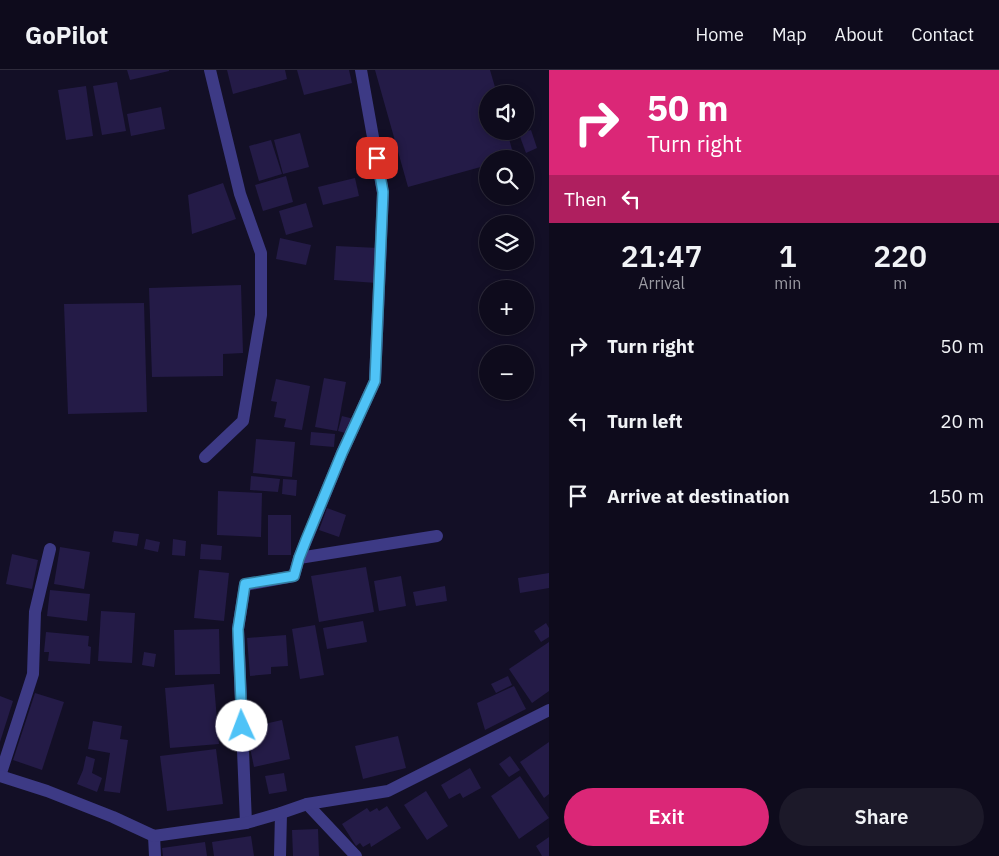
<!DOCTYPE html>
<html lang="en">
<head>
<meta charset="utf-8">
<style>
	body { margin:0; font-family:"IBM Plex Sans",sans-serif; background:#1c1929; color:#f1f3f6; height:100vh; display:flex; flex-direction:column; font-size:19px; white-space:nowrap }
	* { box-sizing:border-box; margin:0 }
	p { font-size:16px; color:#9b9ba3 }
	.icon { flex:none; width:28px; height:28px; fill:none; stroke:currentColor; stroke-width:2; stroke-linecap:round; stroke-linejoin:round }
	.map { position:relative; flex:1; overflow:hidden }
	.panel { display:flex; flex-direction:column; background:#0e0b1c; width:450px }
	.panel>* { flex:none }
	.hud { background:#db2777; color:#fff; overflow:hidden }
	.buttons { position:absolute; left:479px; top:15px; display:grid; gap:10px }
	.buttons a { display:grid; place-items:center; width:55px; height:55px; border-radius:50%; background:#0e0b1c; box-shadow:0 2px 8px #0003,0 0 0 1px #2e2b3b; font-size:25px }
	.pin { position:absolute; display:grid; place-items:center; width:42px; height:42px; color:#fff; margin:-21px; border-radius:10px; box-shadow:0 2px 8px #0006 }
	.me { position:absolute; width:55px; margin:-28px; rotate:358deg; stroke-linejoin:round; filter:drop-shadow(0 0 4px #0008) }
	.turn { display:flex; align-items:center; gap:18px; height:105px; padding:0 15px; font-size:22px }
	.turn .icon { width:65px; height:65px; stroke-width:2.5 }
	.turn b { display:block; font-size:35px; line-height:42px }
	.then { display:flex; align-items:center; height:48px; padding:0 15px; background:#0003; gap:10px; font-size:19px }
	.eta { display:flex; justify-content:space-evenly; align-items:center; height:85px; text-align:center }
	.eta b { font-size:30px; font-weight:600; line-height:35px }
	.primary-button { display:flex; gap:10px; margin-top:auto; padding:10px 15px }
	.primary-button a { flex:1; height:58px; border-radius:30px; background:#db2777; color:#fff; font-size:20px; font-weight:600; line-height:58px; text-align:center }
	.primary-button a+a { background:#1c1929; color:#f1f3f6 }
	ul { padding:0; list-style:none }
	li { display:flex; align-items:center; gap:15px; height:75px; padding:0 15px }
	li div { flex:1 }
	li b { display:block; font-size:19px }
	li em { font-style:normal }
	header { display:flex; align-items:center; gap:30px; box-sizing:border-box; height:70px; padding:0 25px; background:#0e0b1c; border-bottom:1px solid #2e2b3b }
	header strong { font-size:24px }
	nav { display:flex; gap:28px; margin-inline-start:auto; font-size:18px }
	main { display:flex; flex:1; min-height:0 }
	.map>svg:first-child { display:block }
	.building { fill:#241b47 }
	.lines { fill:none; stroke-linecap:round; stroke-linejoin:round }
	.service { stroke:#3d3a85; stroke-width:12 }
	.minor { stroke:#3d3a85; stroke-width:12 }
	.tertiary { stroke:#3d3a85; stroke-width:12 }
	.route-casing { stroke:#337fa1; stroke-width:12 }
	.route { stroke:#4fc3f7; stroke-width:9 }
</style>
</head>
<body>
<header>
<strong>GoPilot</strong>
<nav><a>Home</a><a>Map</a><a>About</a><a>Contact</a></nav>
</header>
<main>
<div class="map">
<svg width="549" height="786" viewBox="0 0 549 786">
	<rect width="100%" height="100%" fill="#130f26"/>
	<g class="building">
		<path d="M127 0H169V1L130 10Z"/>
		<path d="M227 0H285L287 9 233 24Z"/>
		<path d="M297 0H349L352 13 304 25Z"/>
		<path d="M375 0H490L497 24H488V61H507L514 87 508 89H488V95L408 117Z"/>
		<path d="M117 12 126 61 102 65 93 16Z"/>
		<path d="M86 16 93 66 66 70 58 20Z"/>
		<path d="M161 37 165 59 131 66 127 44Z"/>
		<path d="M531 60 537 78 526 83 519 64Z"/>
		<path d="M300 63 309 97 283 104 274 70Z"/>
		<path d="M271 70 282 104 259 111 249 76Z"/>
		<path d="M286 106 293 132 263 141 255 115Z"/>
		<path d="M355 108 359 126 323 135 318 117Z"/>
		<path d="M223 113 236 149 192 164 188 125Z"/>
		<path d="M306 133 313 157 286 165 279 141Z"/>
		<path d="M280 168 311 175 306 195 276 189Z"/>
		<path d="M336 176 379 178 377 213 334 210Z"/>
		<path d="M241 215 243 283 223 284V306L152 307 149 218Z"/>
		<path d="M144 233 147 342 68 344 64 234Z"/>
		<path d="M324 308 346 312 337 361 315 357Z"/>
		<path d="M276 309 310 316 302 360 284 357 286 349 274 347 277 332 271 331Z"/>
		<path d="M342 346 354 349 349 364 338 361Z"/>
		<path d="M311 362 335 364 334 377 310 375Z"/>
		<path d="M256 369 295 372 292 407 253 403Z"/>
		<path d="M251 406 280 409 278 422 250 420Z"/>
		<path d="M283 409 297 410 296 426 282 424Z"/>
		<path d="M218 421 262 423 261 467 217 465Z"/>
		<path d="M327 438 346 445 339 467 319 460Z"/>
		<rect x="268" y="445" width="23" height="40"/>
		<path d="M114 461 139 464 137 476 112 472Z"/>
		<path d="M146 469 160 472 158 482 144 479Z"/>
		<path d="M173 469 186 471 185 486 172 485Z"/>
		<path d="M201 474 222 476 221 490 200 489Z"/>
		<path d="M60 477 90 482 84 519 54 514Z"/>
		<path d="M12 484 38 490 32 519 6 514Z"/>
		<path d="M366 497 374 542 319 552 311 506Z"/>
		<path d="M199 500 229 503 224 551 194 548Z"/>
		<path d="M549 503V518L520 523 518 508Z"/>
		<path d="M401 506 406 536 379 541 374 511Z"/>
		<path d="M445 516 447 531 416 536 413 522Z"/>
		<path d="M50 520 90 524 87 551 47 546Z"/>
		<path d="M101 541 135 543 132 593 98 591Z"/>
		<path d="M363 551 367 572 327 579 323 558Z"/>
		<path d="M546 553 549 558V567L541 572 534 561Z"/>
		<path d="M315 555 324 605 300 609 292 559Z"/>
		<path d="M219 559 220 604 175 605 174 560Z"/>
		<path d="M46 562 89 566 88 576 91 577 90 594 48 591 49 582H44Z"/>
		<path d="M286 565 288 596 271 597V604L250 606 247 568Z"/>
		<path d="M549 572V621L532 633 509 599Z"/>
		<path d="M144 582 156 584 154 597 142 595Z"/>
		<path d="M508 606 512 615 496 623 491 614Z"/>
		<path d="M214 614 219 674 170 678 165 618Z"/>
		<path d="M514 616 526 639 485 660 477 633Z"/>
		<path d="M35 623 64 632 42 700 13 690Z"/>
		<path d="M0 626 13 631 0 672Z"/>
		<path d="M282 650 290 689 254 697 246 658Z"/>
		<path d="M93 651 122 656 120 669 128 670 120 723 104 721 110 683 88 679Z"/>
		<path d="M398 666 406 698 363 709 355 676Z"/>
		<path d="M549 672V724L544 728 520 692Z"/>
		<path d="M216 679 223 734 167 741 160 686Z"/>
		<path d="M86 686 95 689 92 703 102 708 97 722 77 714 83 700Z"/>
		<path d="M510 686 520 700 509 707 499 694Z"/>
		<path d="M470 698 481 718 463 728 460 723 449 729 441 715Z"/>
		<path d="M284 703 287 721 269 724 265 706Z"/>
		<path d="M520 706 549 748 519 769 491 726Z"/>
		<path d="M426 721 448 756 427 770 404 735Z"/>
		<path d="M387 736 401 758 371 777 370 773 363 777 360 773 356 776 342 754 367 738 370 742 377 738 379 741Z"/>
		<path d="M318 759 319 786H293L292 760Z"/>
		<path d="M251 766 254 786H214L212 772Z"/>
		<path d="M549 767V786H542L536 776Z"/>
		<path d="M205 772 207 786H163L162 778Z"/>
	</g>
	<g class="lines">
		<g class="service">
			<path d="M361 0 383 123"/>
			<path d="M205 387 243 351 261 245V183L240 124 210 0"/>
			<path d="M299 488 437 466"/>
			<path d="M0 706 33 604 35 542 50 479"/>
			<path d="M307 734 356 786"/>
			<path d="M154 766 155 786"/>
			<path d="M280 786 281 743"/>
		</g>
		<path class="minor" d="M246 753 238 559 245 515 294 506 299 488 342 383 375 311 383 123"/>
		<path class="tertiary" d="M0 706 47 721 113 747 154 766 246 753 281 743 307 734 388 721 549 640"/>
	</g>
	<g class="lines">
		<g class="route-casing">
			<path id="route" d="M242 656 238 559 245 514 294 506 299 488 306 470 342 383 375 311 383 122 377 88"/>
		</g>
		<use href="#route" class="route"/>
	</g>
</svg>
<div class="buttons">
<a><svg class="icon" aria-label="sound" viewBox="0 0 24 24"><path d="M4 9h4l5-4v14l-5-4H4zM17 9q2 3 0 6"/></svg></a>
<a><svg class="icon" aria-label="search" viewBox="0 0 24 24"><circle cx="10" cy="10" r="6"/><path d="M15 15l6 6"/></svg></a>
<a><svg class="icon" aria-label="layers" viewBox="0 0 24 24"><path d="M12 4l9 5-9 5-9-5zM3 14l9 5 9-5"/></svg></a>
<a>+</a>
<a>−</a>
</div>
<div class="pin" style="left:377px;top:88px;background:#d93025"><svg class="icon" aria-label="arrive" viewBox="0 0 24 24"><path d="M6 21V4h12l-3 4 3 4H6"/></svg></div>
<svg class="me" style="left:242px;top:656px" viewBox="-20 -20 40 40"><circle r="19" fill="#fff"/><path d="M0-13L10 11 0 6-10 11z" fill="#4fc3f7"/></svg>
</div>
<section class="panel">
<div class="hud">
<div class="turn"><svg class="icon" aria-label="right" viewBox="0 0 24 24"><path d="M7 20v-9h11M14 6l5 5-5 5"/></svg><div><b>50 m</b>Turn right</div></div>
<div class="then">Then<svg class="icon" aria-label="left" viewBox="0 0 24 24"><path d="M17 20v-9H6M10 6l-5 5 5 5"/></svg></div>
</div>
<div class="eta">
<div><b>21:47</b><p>Arrival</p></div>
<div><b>1</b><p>min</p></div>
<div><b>220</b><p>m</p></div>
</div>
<ul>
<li><svg class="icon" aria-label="right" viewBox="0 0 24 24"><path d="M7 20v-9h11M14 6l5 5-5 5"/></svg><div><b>Turn right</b></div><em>50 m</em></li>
<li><svg class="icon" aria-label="left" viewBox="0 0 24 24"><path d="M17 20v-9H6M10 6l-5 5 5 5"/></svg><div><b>Turn left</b></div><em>20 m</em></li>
<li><svg class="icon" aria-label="arrive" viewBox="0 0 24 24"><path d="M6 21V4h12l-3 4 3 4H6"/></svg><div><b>Arrive at destination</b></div><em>150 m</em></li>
</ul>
<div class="primary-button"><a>Exit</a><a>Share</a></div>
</section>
</main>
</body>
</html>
